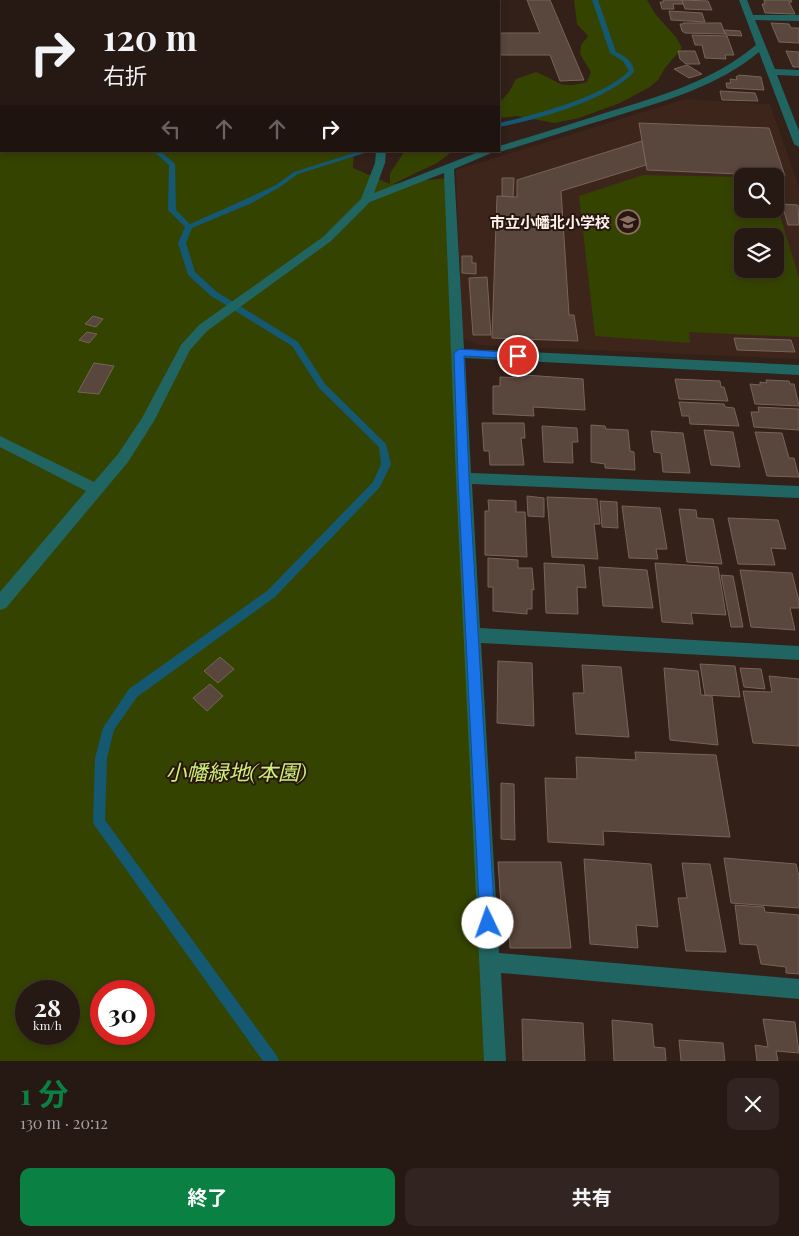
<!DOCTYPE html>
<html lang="ja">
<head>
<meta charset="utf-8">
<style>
	body { margin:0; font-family:"Playfair Display","Noto Sans JP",serif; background:#322521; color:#f1f3f6; height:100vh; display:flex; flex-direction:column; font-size:19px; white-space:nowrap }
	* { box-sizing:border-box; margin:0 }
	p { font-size:16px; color:#a4a0a0 }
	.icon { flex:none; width:28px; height:28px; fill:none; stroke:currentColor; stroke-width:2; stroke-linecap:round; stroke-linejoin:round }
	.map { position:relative; height:1061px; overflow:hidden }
	.side { display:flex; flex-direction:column; background:#261813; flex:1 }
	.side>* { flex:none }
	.top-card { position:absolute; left:0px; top:0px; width:500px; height:152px; box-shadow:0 2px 8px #0003,0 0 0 1px #423733; background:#261813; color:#f1f3f6; overflow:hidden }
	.tools { position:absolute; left:734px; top:168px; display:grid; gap:10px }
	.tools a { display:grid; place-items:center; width:50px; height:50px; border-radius:10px; background:#261813; box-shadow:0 2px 8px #0003,0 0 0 1px #423733; font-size:25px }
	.speed { position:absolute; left:15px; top:980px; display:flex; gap:10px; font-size:25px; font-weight:700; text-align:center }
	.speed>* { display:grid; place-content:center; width:65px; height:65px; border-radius:50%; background:#261813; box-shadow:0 2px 8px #0003,0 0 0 1px #423733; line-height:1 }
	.speed small { font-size:12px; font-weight:400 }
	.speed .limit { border:8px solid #d22; background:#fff; color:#111 }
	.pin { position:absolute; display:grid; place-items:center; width:42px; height:42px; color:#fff; margin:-21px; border:2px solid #fff; border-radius:50%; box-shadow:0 1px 5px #0007 }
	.me { position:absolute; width:55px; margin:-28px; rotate:357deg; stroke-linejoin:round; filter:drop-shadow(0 0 4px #0008) }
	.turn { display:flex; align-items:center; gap:18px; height:105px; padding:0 20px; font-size:22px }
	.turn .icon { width:65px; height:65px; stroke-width:2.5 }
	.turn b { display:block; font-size:35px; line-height:42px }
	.lanes { display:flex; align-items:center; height:48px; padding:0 20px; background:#0003; justify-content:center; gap:25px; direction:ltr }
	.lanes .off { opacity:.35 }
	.round { display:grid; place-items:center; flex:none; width:52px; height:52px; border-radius:10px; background:#322521 }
	.overview { display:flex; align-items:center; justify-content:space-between; height:85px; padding:0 20px }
	h1 { font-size:30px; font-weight:700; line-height:38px; color:#0b8043 }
	.primary-button { display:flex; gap:10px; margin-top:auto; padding:10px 20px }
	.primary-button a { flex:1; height:58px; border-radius:10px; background:#0b8043; color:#fff; font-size:20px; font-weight:700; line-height:58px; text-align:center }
	.primary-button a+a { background:#322521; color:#f1f3f6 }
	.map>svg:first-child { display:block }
	.built { fill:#3d251b; fill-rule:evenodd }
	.green { fill:#354300; fill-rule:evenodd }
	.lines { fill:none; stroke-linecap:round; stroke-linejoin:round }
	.stream { fill:#145872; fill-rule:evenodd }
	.building { fill:#59463c; stroke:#786458 }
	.minor { fill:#206562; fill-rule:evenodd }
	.route { fill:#1a73e8; stroke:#114b97 }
	.labels { text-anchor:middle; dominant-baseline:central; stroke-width:4; stroke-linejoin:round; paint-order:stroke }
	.far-poi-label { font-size:15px; font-weight:bold; fill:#fdf1eb; stroke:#281610; text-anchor:end }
	.near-park-label { font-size:21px; font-style:italic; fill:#ceef71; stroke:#281610 }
</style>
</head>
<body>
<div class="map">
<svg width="799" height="1061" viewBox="0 0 799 1061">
	<rect width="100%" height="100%" fill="#322019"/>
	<path class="built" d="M685 99 770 104 799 187V359L478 345 462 338 456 170ZM742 176H775V209H742ZM742 236H775V269H742Z"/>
	<g class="green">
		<path d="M0 0H382L1 1V151H354L353 168 390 184V173L405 151H453L437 163 393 184 446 178 486 1061H0ZM26 991H69V1034H26ZM101 991H144V1034H101Z"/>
		<path d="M574 0H647L656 15 676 37 682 48 665 68 658 80 650 87 620 103 579 118 554 123 517 116 499 118V103L509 92 516 79 536 72C560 81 558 90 587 82L591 72 580 54 581 45 588 36 577 24Z"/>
		<path d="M643 175 742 177V209H775V199L799 278V337L689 332 690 343 595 336 579 196ZM742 236H775V269H742Z"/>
	</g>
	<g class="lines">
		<g class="stream">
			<path d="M592 0H598L616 52C625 56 634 62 634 72 608 100 536 120 499 127V123C535 115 603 97 629 71L623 61 610 53Z"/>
			<path d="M153 151H160L175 164 176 210 190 224 246 199 276 185 294 172 360 151H371L298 174 280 187 252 203 192 228 186 243 195 272 217 292 298 342 325 384 386 444 391 464 380 487 275 597 137 697 114 730 107 758 105 820 277 1056 279 1061H263L95 826 93 822 95 758 103 728 129 689 267 591 373 482 381 464 379 447 319 388 292 346 211 296 188 275 178 243 185 227 168 210 169 165Z"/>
		</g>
	</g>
	<g class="building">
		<path d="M527 0H550L584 80 560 81 550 55H499V33H540Z"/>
		<path d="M663 0H682L683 4H673L674 9H662L660 2H664Z"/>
		<path d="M682 0 708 1 712 10 685 9Z"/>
		<path d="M764 0H791L792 2H789L795 14 765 13 762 4H765Z"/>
		<path d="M669 11 702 13 705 22 671 20Z"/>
		<path d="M683 23H721L725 34 685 33 682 31 680 24H683Z"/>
		<path d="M771 23 789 24 791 28H799V43L779 42Z"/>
		<path d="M724 30 740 31 742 36 726 35Z"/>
		<path d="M692 35 727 36 734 55H725L726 59 705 58 702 45H695Z"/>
		<path d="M678 51H695L700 64H686L680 59Z"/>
		<path d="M786 51 799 52V67H793Z"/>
		<path d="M687 65 702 74 689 78 674 69Z"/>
		<path d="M739 75 761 77 764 90 727 88 726 83H731L730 79 737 80 736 77Z"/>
		<path d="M720 91 755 93 758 101 722 100Z"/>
		<path d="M639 123 769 128 785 176 647 170Z"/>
		<path d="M642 141 646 165 561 191 569 315H574L578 341 492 338 497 196 517 197V180Z"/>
		<path d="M502 178H514L513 197 502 196Z"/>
		<path d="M782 204 798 205 799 225H788Z"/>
		<path d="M462 256H472V263H476V274L462 273Z"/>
		<path d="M487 277 491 335H473L469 278Z"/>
		<path d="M93 316 103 319 96 327 85 324Z"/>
		<path d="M87 332 97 334 89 343 79 340Z"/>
		<path d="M734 338 791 340 795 352 737 350Z"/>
		<path d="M94 363 114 366 99 394 78 392Z"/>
		<path d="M524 375 583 379 585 410 533 407 534 416 493 414V386H500V377L524 378Z"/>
		<path d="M675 379 720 381 721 387H724L728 401 679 399Z"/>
		<path d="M766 380 789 381 790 384H794L799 406 755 404 750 384 760 385V382L767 383Z"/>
		<path d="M679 402 724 404 725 407 734 408 739 426 690 424 689 416H682Z"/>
		<path d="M758 407 799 409V430L754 427 751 412H759Z"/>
		<path d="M482 423H524L525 438H521L524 465H490L489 451H484Z"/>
		<path d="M591 425 605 426 606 429 628 430 630 451 634 452 635 470 605 468V464L591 462Z"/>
		<path d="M542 426 577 428 578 442H572L573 463 544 462Z"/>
		<path d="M704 430 733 432 740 467 711 465Z"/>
		<path d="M651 431 683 433 690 473 663 472 661 453 654 452Z"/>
		<path d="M755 432 782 433 789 458H794L799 477 767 476Z"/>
		<path d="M527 496 544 498V517L528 516Z"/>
		<path d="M547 497 597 499 600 524H594L598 559 552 557Z"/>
		<path d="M488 500 516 501V512H525L527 557 485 555V511H489Z"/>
		<path d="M600 501 617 502 618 528 602 527Z"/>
		<path d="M622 506 660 508 667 549H656L658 559 629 558Z"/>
		<path d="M679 509 696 510 697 518 713 519 722 564 687 562Z"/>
		<path d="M728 518 778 520 786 549 771 548 775 565 738 564Z"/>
		<path d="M488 558 518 560V568H532L534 590 532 589V609H527V614L493 611V587H488Z"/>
		<path d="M544 563 584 565 586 588 577 587 578 614 546 613Z"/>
		<path d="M655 563 718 567 726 615 691 613 693 624 662 622Z"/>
		<path d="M599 567 647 570 653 608 603 606Z"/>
		<path d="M740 570 792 573 799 601V608H790L795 630 751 627Z"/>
		<path d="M721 575 733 576 743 627H731Z"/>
		<path d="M220 657 234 669 218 683 204 671Z"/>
		<path d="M498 661 532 663 534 726 497 723Z"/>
		<path d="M700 664 735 666 740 697 705 695Z"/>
		<path d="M582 665 621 667 629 737 576 734 573 693H584Z"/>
		<path d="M664 668 698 671 701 695 712 696 718 745 670 740Z"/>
		<path d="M740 668 761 669 765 689 744 687Z"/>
		<path d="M769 676 799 679V746L753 743 743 691 772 692Z"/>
		<path d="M210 684 223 696 207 711 193 698Z"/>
		<path d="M635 752 716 755 730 837 603 831 604 845 548 842 545 778 577 779 576 757 636 760Z"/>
		<path d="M501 783 514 784 515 840 501 839Z"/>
		<path d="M724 858 796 864 799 877V908L731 903Z"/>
		<path d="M584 859 651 864 658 927 636 925 638 948 590 944Z"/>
		<path d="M498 862H561L571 948H510L508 906H501Z"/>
		<path d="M682 863 710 864 726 952 686 951 678 898H687Z"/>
		<path d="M735 905 764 907 765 912 799 915V974L786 973V967L761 964 757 945 740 944Z"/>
		<path d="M522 1019 583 1023 585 1061H523Z"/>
		<path d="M763 1019 795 1022 799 1053 776 1051 778 1061H757L755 1045 768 1047Z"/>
		<path d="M612 1020 652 1024 654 1047 665 1048 666 1061H614Z"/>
		<path d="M679 1040 723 1043 725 1061H681Z"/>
	</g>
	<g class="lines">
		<path class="minor" d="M739 0H747L753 15H799V21L755 20 775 69 799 70V76L777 75 799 131V147L794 144 759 52C717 87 664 101 613 117 576 128 539 140 503 151H496L454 169 464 349 799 365V375L465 358 471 473 799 486V498L472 484 480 628 799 646V660L481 643 499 953 799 979V999L501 973 506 1061H484L456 478 444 173 370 202 331 241 207 331 190 350 154 421 128 462 6 608 0 610V592L86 491 0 447V436L94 482 118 454 142 418 181 345 199 325 323 237 361 199 375 163 376 151H386L385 163 374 193 481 151H499V146C535 135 572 124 608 112 661 96 713 81 756 45Z"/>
	</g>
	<path class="route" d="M459 349 518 353 523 356 518 359 464 356 469 478 495 923 493 929 488 931 482 929 480 923 458 478 454 353Z"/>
	<defs>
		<g id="school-ring" transform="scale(1.25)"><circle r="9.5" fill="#281610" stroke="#8d6e63" stroke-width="1.5"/><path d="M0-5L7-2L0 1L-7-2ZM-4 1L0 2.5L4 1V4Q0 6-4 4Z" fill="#8d6e63"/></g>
	</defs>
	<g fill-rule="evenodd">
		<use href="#school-ring" x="628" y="222"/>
	</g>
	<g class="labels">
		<g class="far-poi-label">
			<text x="610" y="222">市立小幡北小学校</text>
		</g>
		<g class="near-park-label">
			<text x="236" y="771">小幡緑地(本園)</text>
		</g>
	</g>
</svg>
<div class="tools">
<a><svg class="icon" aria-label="search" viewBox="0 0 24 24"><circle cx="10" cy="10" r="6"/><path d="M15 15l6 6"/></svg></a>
<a><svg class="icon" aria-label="layers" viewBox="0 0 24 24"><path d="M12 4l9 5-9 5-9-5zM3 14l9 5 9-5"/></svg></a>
</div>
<div class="speed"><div>28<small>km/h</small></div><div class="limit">30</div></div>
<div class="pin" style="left:518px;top:356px;background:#d93025"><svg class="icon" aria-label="arrive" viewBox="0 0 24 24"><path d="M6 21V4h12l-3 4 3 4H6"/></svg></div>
<svg class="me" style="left:488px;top:923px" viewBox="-20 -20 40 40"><circle r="19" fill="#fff"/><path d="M0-13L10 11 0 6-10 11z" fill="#1a73e8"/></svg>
<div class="top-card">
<div class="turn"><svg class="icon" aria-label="right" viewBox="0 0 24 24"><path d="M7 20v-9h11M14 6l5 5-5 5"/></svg><div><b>120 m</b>右折</div></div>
<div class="lanes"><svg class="icon off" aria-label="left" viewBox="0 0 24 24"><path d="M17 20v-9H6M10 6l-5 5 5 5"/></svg><svg class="icon off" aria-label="ahead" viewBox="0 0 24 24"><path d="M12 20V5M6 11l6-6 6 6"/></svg><svg class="icon off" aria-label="ahead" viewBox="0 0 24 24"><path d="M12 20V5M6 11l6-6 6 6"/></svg><svg class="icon" aria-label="right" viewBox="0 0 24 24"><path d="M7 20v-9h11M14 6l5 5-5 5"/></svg></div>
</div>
</div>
<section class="side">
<div class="overview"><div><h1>1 分</h1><p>130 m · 20:12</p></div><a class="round"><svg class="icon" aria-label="close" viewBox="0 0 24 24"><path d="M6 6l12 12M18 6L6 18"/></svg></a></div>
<div class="primary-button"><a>終了</a><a>共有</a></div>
</section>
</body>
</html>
